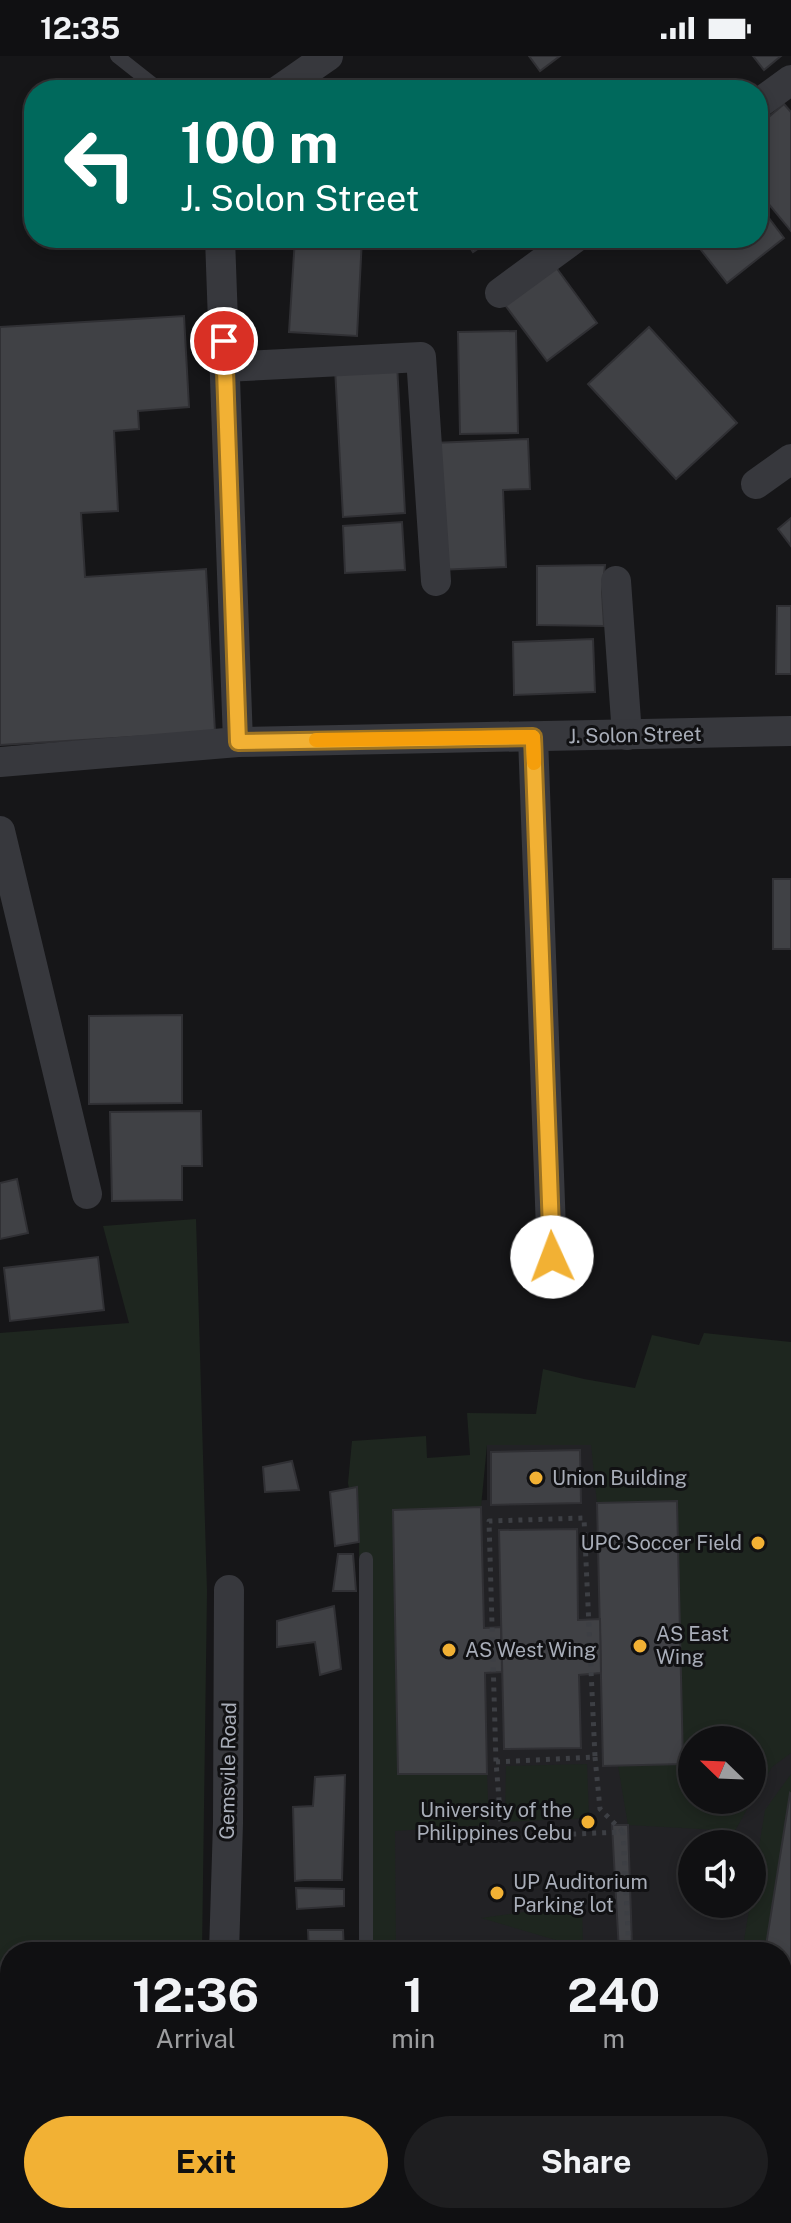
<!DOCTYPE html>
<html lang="en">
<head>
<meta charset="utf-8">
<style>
	body { margin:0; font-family:"Public Sans",sans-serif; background:#1e1e20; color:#f1f3f6; height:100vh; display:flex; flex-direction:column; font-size:30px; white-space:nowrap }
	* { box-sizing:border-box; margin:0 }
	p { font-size:26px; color:#9c9d9f }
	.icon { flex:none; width:44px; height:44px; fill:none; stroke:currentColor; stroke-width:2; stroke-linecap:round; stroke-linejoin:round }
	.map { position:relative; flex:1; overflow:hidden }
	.details { position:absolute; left:0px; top:1886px; width:792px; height:282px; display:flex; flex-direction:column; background:#101012; border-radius:32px 32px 0 0; box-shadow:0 4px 12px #0003,0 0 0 2px #303032 }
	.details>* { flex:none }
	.hud { position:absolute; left:24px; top:24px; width:744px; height:168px; border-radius:32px; box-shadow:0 4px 12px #0003,0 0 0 2px #303032; background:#00695c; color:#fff; overflow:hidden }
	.needle { width:52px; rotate:293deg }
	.tools { position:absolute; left:678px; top:1670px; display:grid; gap:16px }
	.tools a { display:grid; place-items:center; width:88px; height:88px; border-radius:50%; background:#101012; box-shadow:0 4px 12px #0003,0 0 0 2px #303032; font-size:40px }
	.pin { position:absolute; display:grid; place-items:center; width:68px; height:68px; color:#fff; margin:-34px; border:4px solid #fff; border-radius:50%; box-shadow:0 2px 8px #0007 }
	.me { position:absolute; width:88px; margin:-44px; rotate:358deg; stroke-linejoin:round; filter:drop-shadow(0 0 6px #0008) }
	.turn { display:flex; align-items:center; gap:28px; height:168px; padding:0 24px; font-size:36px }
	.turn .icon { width:104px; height:104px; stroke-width:2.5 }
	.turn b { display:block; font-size:56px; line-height:68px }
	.eta { display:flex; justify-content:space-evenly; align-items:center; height:136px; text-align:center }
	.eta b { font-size:48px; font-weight:700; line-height:56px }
	.action { display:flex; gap:16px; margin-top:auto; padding:16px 24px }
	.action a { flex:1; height:92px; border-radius:48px; background:#f2b134; color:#111; font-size:32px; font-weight:700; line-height:92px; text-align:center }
	.action a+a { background:#1e1e20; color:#f1f3f6 }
	.status { display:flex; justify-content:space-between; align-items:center; height:56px; padding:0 40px; background:#101012; direction:ltr }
	.status svg { height:22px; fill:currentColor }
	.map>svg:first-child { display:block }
	.built { fill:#222225; fill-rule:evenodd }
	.green { fill:#1e261f }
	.building { fill:#404145; stroke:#303034; stroke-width:2 }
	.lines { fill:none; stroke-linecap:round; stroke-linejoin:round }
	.path { stroke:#3d3f44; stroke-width:5; stroke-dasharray:4 6; stroke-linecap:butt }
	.lane { stroke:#37383d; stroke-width:14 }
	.street { stroke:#37383d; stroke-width:30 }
	.secondary { stroke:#45474d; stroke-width:42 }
	.route-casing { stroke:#9d7322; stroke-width:20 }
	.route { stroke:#f2b134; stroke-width:14 }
	.slow { stroke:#f59e0b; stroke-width:14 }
	.poi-dot { fill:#f2b134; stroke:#111113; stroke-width:3 }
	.labels { text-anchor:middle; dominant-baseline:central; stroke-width:6; stroke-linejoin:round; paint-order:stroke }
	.street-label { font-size:20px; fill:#a8adb8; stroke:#111113 }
	.poi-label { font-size:20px; fill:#a8adb8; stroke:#111113; text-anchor:start }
</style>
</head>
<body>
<div class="status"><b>12:35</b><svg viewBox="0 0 49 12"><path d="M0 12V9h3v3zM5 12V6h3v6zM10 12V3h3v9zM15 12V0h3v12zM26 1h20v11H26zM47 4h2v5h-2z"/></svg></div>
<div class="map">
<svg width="791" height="2167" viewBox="0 0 791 2167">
	<rect width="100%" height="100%" fill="#161618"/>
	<path class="built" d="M719 1347 791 1360V2167H142L144 2158H782V1896H385L382 1448 487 1444V1389H591ZM692 1684H752V1744H692ZM692 1788H752V1848H692Z"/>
	<g class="green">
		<path d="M196 1163 207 1535 202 1896H10V1992L0 1990V1277L129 1267 103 1170Z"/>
		<path d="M704 1277 791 1286V1697L772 1711 752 1744V1684H692V1744H752L735 1775 628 1769 618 1710 683 1707 677 1445 597 1447 591 1389H487L481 1451 394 1454 398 1718H487L489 1769 395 1775 396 1896H360L359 1486 348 1427 352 1385 426 1380 427 1402 470 1399 467 1357 536 1358 543 1313 584 1323 635 1332 652 1279 699 1289Z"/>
		<path d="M587 1708 589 1762 505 1766 506 1710Z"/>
		<path d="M791 1718V1738L765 1896H742L750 1848H752V1834L765 1754Z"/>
		<path d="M582 1848 583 1892 481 1862Z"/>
		<path d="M782 2095 791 2096V2150L782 2148Z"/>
		<path d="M144 2158H430L476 2167H142Z"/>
	</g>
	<g class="building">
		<path d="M529 0H560L540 15Z"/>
		<path d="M753 0H781L764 14Z"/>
		<path d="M784 48 791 56V175L758 135V70Z"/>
		<path d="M759 149 784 182 727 227 701 194 717 182H758Z"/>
		<path d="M295 182H362L357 280 289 276Z"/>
		<path d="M464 182H494L473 196Z"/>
		<path d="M555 210 597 267 547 305 505 249Z"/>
		<path d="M184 260 189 351 138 355 139 373 114 375 118 455 81 457 85 521 206 513 215 676 0 689V271Z"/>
		<path d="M649 271 737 367 676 423 588 328Z"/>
		<path d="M516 275 518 377 460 378 458 276Z"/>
		<path d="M397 308 405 457 343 461 335 312Z"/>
		<path d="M528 383 530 433 503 434 506 511 438 514 433 387Z"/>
		<path d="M791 462V490L778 473Z"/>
		<path d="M402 466 405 514 345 517 343 470Z"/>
		<path d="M605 509 602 536 604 570 537 569V510Z"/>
		<path d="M777 550H791V618H776Z"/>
		<path d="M593 583 595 636 514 639 513 586Z"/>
		<rect x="773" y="823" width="18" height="70"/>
		<path d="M182 959V1047L89 1048V960Z"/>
		<path d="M201 1055 202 1110H182V1144L112 1145 110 1056Z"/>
		<path d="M17 1123 28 1177 0 1183V1127Z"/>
		<path d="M98 1201 104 1254 10 1265 4 1212Z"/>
		<path d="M580 1394 581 1447 491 1449V1396Z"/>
		<path d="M292 1405 299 1434 265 1436 263 1411Z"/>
		<path d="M357 1431 359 1486 335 1490 330 1436Z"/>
		<path d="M677 1445 683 1708 603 1710 597 1447Z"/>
		<path d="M481 1451 484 1572 501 1571 502 1616 485 1617 487 1718H398L393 1454Z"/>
		<path d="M577 1473 578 1564 600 1563 601 1617 579 1619 581 1692 504 1693 499 1474Z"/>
		<path d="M338 1498H353L356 1535H333Z"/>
		<path d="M334 1550 341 1613 320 1619 315 1586 277 1591V1565Z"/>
		<path d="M345 1719 342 1824H305L295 1825 293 1751 313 1750 315 1721Z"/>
		<path d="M790 1737 791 1738V2096L782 2095V1896H765Z"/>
		<path d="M612 1769H628L632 1890 661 1896H619Z"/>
		<path d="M296 1832 344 1833V1850L297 1853Z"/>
		<path d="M308 1874H343L344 1896H309Z"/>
		<path d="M791 1939V1981L782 1975V1950Z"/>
	</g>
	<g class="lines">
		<g class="path">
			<path d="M595 1701 600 1753 622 1775"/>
			<path d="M496 1706 595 1701 584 1462 489 1465 496 1706 502 1781 623 1776 629 1896"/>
		</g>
		<g class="lane">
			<path d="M117 0 160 34"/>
			<path d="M366 1503V1896"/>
			<path d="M573 2167 574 2158"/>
		</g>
		<g class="street">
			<path d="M279 34 328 0"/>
			<path d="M758 48 791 24"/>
			<path d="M220 182 238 686"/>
			<path d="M500 237 575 182"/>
			<path d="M225 311 421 301 436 525"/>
			<path d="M756 428 791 403"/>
			<path d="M616 525 627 679"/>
			<path d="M533 681 552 1201"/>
			<path d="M0 706 238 686 791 675"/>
			<path d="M0 775 87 1138"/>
			<path d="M224 1896 228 1767 229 1534"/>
		</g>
		<g class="secondary">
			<path d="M0 2036 10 2037"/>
			<path d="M643 2158 686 2167"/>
		</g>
	</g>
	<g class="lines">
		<g class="route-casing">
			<path id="route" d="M224 285 238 686 533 681 552 1201"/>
		</g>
		<use href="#route" class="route"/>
		<path class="slow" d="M316 684 533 681 534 707"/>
	</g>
	<g class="poi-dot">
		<circle cx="536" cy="1422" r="8"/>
		<circle cx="758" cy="1487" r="8"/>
		<circle cx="640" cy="1590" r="8"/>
		<circle cx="449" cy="1594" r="8"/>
		<circle cx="588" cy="1766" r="8"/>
		<circle cx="497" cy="1837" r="8"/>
	</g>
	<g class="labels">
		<g class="street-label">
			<text transform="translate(635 679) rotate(-1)">J. Solon Street</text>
			<text transform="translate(228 1715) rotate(-89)">Gemsvile Road</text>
		</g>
		<g class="poi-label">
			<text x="552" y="1422">Union Building</text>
			<text x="742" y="1487" text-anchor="end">UPC Soccer Field</text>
			<text x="656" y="1578">AS East<tspan x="656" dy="23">Wing</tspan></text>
			<text x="465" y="1594">AS West Wing</text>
			<text x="572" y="1754" text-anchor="end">University of the<tspan x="572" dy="23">Philippines Cebu</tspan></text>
			<text x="513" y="1826">UP Auditorium<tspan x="513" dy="23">Parking lot</tspan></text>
		</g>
	</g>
</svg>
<div class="tools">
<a><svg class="needle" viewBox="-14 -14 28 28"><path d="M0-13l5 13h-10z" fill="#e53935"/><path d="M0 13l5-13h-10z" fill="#9c9d9f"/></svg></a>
<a><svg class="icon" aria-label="sound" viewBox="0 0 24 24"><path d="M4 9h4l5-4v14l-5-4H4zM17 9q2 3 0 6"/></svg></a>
</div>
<div class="pin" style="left:224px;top:285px;background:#d93025"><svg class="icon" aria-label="arrive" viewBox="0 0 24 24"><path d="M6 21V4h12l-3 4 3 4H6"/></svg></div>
<svg class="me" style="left:552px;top:1201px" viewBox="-20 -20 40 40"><circle r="19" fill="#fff"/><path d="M0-13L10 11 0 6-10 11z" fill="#f2b134"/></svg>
<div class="hud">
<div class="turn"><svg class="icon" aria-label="left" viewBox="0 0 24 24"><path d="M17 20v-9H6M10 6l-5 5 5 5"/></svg><div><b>100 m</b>J. Solon Street</div></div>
</div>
<section class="details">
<div class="eta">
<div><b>12:36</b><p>Arrival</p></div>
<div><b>1</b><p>min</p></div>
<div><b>240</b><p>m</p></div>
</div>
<div class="action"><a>Exit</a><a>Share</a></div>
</section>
</div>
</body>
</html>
